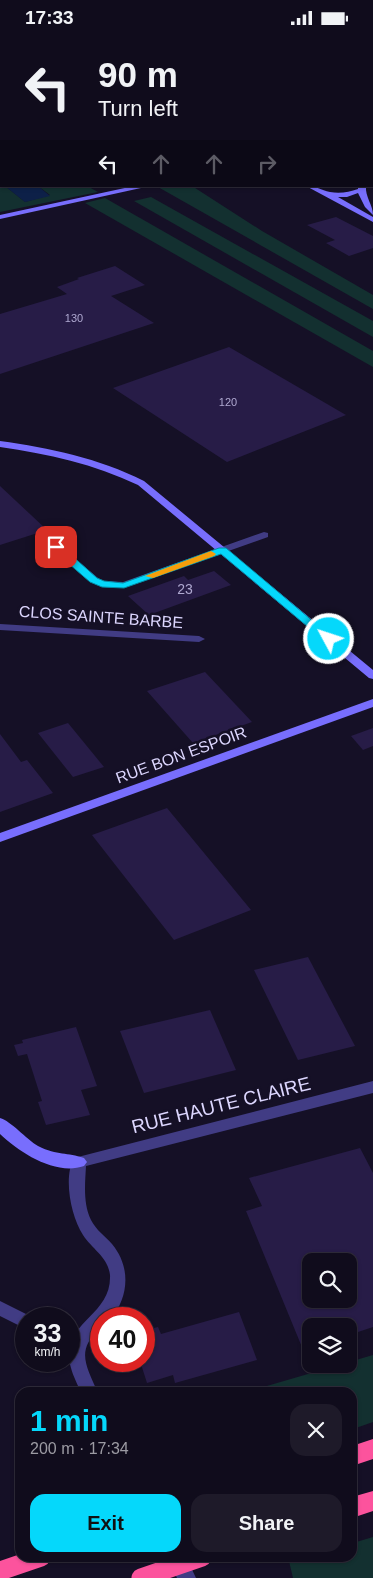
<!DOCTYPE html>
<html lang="en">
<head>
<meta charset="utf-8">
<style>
	body { margin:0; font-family:Arial,sans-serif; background:#1e1a29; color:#f1f3f6; height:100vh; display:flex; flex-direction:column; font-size:19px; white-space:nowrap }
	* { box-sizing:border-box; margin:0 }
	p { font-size:16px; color:#9c9ba3 }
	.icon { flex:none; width:28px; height:28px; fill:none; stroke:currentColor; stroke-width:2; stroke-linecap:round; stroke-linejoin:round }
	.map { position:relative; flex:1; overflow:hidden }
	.panel { position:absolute; left:15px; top:1352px; width:342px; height:175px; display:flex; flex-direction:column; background:#100c1c; border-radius:15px; box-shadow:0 1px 4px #0004,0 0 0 1px #302c3b }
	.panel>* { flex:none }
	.banner { position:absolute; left:0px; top:0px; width:374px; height:152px; box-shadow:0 1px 4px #0004,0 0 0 1px #302c3b; background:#100c1c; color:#f1f3f6; overflow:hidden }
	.tools { position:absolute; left:302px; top:1218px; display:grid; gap:10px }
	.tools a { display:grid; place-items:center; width:55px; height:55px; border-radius:10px; background:#100c1c; box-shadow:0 1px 4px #0004,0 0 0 1px #302c3b; font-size:25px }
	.speed { position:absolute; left:15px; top:1272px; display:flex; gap:10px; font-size:25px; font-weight:700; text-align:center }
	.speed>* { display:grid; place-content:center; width:65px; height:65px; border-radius:50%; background:#100c1c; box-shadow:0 1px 4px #0004,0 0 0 1px #302c3b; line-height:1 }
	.speed small { font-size:12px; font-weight:400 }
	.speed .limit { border:8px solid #d22; background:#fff; color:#111 }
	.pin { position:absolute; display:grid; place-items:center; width:42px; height:42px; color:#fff; margin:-21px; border-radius:10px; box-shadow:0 2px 8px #0006 }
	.me { position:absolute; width:55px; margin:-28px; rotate:310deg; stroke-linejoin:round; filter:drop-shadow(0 0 4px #0008) }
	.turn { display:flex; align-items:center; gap:18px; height:105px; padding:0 15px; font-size:22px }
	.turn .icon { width:65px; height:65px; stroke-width:2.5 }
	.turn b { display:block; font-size:35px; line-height:42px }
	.lanes { display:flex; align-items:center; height:48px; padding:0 15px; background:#0003; justify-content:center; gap:25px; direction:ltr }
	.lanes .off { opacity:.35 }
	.round { display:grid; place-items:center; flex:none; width:52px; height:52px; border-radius:15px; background:#1e1a29 }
	.summary { display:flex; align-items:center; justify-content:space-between; height:85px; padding:0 15px }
	h1 { font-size:30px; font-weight:600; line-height:38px; color:#05d8fb }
	.cta { display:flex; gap:10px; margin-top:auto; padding:10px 15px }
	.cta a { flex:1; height:58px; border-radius:15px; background:#05d8fb; color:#111; font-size:20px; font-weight:600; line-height:58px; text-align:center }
	.cta a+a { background:#1e1a29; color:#f1f3f6 }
	.status { display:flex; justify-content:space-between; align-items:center; height:35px; padding:0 25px; background:#100c1c; direction:ltr }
	.status svg { height:14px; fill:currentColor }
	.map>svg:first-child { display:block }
	.green { fill:#133030 }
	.water { fill:#0d2048 }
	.building { fill:#271c47; fill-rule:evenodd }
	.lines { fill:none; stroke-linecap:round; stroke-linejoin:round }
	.street { fill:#413c84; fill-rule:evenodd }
	.secondary { fill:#786efd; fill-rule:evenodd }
	.highway { fill:#fc539d; fill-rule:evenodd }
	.rail-casing { stroke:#05d8fb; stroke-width:7 }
	.rail { stroke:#151026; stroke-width:5; stroke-dasharray:15; stroke-linecap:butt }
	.highway-bridge { stroke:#fc539d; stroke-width:19 }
	.route { fill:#05d8fb; stroke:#038ca3 }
	.slow { fill:#f59e0b }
	.labels { text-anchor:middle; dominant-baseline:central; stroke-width:5; stroke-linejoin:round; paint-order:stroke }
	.far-number-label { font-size:11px; fill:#afa8d0 }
	.number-label { font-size:14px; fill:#afa8d0 }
	.street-label { font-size:16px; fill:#dcd6fe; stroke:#151026 }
	.near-street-label { font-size:19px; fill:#dcd6fe; stroke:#151026 }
</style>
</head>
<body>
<div class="status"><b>17:33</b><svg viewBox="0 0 49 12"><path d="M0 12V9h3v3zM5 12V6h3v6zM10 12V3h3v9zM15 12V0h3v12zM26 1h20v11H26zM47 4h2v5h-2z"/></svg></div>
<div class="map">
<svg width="373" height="1543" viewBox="0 0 373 1543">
	<rect width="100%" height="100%" fill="#151026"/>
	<g class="green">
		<path d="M132 0H373V87L372 1H128Z"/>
		<path d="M0 101 1 151H5L25 167 50 160 38 151H87L98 157 0 177Z"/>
		<path d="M192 151 262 196 373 260V274L158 152Z"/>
		<path d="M151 162 373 286V302L134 166Z"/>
		<path d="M105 163 373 316V332L85 168Z"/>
		<path d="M373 1320V1387L353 1394 352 1358 246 1357Z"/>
		<path d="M373 1502V1543H293L289 1526 302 1523 352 1522 353 1508Z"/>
	</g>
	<path class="water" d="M5 151H38L50 161 25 167Z"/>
	<g class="building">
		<path d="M336 182 373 201V213L349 221 326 208 335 205 307 190Z"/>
		<path d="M115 231 145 250 111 261 154 288 0 339V279L67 259 57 252 79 244 77 243Z"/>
		<path d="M229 312 346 380 227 427 113 353Z"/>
		<path d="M0 451 47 495 0 510Z"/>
		<path d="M214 536 231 550 149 580 128 561 184 541 188 545Z"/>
		<path d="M205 637 252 687 193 708 147 656Z"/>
		<path d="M68 688 104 732 73 742 38 698Z"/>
		<path d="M373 693V711L363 715 351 701Z"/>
		<path d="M0 699 21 727 27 725 53 758 0 777Z"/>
		<path d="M167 773 251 875 174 905 92 800Z"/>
		<path d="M308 922 355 1011 298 1025 254 935Z"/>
		<path d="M210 975 236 1035 144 1058 120 996Z"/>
		<path d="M76 992 97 1051 81 1055 90 1080 46 1090 38 1067 42 1066 27 1019 18 1021 14 1010 23 1008 22 1005Z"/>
		<path d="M360 1113 373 1138V1292L349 1300V1291H311V1334L246 1176 262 1171 249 1143ZM311 1226H349V1264H311Z"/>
		<path d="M239 1277 257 1325 175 1348 173 1340 147 1348 140 1326H144V1300L148 1299 146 1295 158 1292 161 1299Z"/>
	</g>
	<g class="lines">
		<g class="street">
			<path d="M264 497 268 498V502L124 553 102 552 90 547 51 513 56 510 60 511 98 543 104 546 123 547Z"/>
			<path d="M0 589 199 601 205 604 199 607 0 595Z"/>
			<path d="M373 1046V1058L86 1131C85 1149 83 1169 91 1185 96 1195 105 1201 112 1209 131 1232 129 1261 111 1284H101V1293C75 1315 86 1330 98 1358H81C78 1350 73 1341 71 1333 58 1287 112 1283 110 1240 108 1222 92 1214 83 1200 71 1181 63 1143 74 1123Z"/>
			<path d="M0 1266 32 1282 33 1284H26V1294L0 1281Z"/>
			<path d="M167 1522H186L196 1543H177Z"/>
		</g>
		<g class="secondary">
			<path d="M19 0H27L28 1H20Z"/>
			<path d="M373 88V93H372V88Z"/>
			<rect x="372" y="128" width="1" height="4"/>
			<path d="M373 138V143H372V138Z"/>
			<path d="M134 151H150L0 184V180Z"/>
			<path d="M306 151C316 151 321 155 330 157 340 159 349 157 358 154V151H366C365 162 373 170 373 180L365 172 358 158 347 162H338L373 182V187Z"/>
			<path d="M0 406C50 413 98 423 144 446L373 635V644L369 643 138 450C94 429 48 419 0 412Z"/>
			<path d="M373 664V672L0 807V798Z"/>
			<path d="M0 1083C11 1086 26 1104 38 1111 58 1121 67 1117 84 1123L87 1127 84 1131C56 1141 20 1118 0 1099Z"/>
		</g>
		<g class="highway">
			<path d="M373 1404V1424L352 1431V1411Z"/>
			<path d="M373 1456V1476L352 1483V1462Z"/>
		</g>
		<g class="rail-casing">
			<path id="rail" d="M0 1533 1 1543"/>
		</g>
		<use href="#rail" class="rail"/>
		<g class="highway-bridge">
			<path d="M0 1536 41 1522"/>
			<path d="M141 1543 202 1522"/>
		</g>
	</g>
	<path class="route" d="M53 510H60L97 543 104 546 123 548 219 513H226L334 604 326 607 221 519 124 553 102 552 90 547 53 515Z"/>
	<path class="slow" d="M211 516 216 519 214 521 153 543 145 541Z"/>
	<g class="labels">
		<g class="far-number-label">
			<text x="74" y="283">130</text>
			<text x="228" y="367">120</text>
		</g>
		<g class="number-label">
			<text x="185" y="554">23</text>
		</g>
		<g class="street-label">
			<text transform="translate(101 582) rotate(4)">CLOS SAINTE BARBE</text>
			<text transform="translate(181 720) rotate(-20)">RUE BON ESPOIR</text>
		</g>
		<g class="near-street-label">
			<text transform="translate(221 1070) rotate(-14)">RUE HAUTE CLAIRE</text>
		</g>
	</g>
</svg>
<div class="tools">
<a><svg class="icon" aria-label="search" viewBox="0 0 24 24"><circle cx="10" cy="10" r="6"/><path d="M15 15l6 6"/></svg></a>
<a><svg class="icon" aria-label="layers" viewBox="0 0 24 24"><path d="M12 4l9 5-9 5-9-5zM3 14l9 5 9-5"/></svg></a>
</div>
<div class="speed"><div>33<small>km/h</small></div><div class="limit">40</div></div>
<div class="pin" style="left:56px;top:512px;background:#d93025"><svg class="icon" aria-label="arrive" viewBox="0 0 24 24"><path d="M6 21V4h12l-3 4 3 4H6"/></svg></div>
<svg class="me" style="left:329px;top:604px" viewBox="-20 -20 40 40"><circle r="17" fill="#05d8fb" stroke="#fff" stroke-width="3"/><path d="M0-11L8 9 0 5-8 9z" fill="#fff"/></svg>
<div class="banner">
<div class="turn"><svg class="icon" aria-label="left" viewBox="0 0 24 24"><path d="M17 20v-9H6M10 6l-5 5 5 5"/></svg><div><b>90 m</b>Turn left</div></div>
<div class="lanes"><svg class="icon" aria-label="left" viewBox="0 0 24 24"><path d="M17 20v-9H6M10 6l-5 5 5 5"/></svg><svg class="icon off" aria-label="ahead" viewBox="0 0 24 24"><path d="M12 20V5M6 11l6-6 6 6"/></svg><svg class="icon off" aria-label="ahead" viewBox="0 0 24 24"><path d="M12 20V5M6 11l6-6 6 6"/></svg><svg class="icon off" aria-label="right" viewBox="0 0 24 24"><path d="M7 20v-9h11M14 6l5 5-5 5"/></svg></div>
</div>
<section class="panel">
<div class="summary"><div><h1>1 min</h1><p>200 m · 17:34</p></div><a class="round"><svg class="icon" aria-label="close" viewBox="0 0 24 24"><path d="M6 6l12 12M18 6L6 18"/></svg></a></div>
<div class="cta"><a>Exit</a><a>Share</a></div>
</section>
</div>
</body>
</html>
